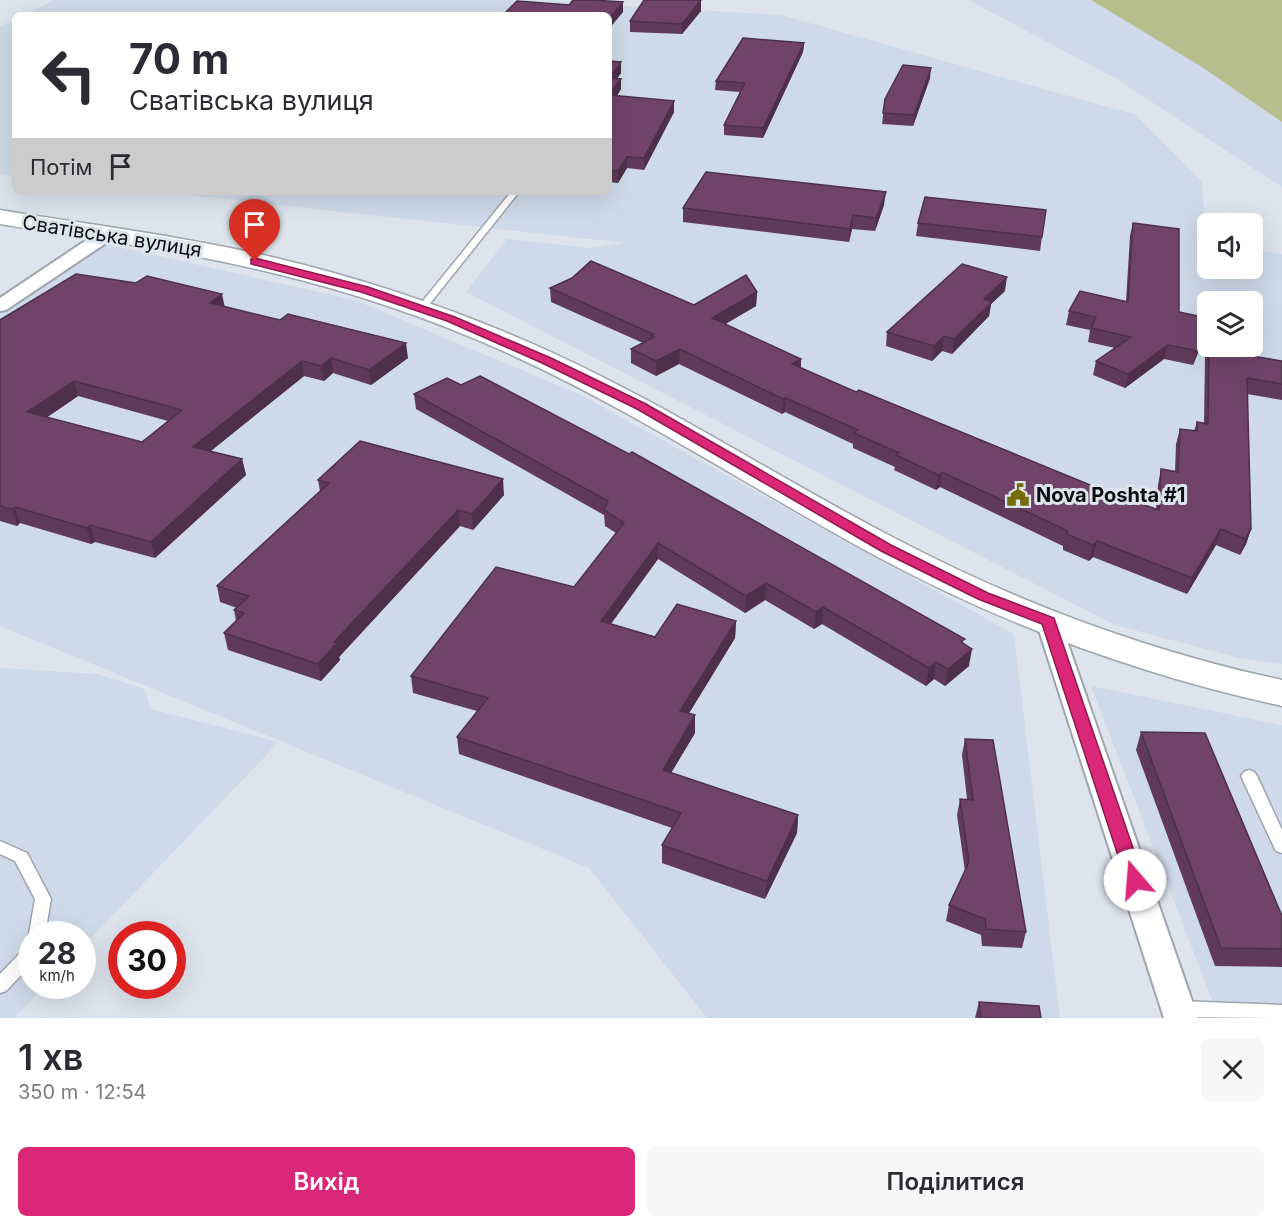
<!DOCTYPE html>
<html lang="uk">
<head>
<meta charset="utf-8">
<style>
	body { margin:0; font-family:Inter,sans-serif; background:#f7f7f7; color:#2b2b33; height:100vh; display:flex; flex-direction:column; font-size:22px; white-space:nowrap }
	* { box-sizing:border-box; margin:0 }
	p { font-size:20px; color:#7c7c81 }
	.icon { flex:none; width:33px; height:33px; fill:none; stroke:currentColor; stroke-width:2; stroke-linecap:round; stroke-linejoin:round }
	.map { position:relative; height:1018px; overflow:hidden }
	.details { display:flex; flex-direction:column; background:#fff; flex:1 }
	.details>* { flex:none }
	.top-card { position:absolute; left:12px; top:12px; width:600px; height:183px; border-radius:9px; box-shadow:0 6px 24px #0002; background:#fff; color:#2b2b33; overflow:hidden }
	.controls { position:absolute; left:1197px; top:213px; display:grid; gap:12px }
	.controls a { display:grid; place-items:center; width:66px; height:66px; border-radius:9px; background:#fff; box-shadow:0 6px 24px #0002; font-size:30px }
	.speed { position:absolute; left:18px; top:921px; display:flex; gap:12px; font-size:30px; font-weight:700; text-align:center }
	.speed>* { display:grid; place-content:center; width:78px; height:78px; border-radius:50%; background:#fff; box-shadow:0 6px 24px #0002; line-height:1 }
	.speed small { font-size:15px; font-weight:400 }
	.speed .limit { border:9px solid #d22; background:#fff; color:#111 }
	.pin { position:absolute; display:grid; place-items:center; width:51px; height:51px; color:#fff; margin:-62px -26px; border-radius:50% 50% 50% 0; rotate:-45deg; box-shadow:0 0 6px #0007 }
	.pin .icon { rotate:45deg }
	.me { position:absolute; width:66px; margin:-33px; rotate:342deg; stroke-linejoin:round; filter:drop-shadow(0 0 4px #0008) }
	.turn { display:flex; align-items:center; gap:21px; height:126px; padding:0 18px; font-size:27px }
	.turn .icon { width:78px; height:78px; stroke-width:2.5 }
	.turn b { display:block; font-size:42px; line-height:51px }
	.then { display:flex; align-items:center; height:57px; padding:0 18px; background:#0003; gap:12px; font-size:22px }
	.round { display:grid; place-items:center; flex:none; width:63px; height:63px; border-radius:9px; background:#f7f7f7 }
	.summary { display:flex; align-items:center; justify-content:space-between; height:102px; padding:0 18px }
	h1 { font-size:36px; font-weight:600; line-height:45px }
	.primary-button { display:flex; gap:12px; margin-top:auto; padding:12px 18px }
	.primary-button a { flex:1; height:69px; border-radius:9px; background:#db2777; color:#fff; font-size:24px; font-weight:600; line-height:69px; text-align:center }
	.primary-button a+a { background:#f7f7f7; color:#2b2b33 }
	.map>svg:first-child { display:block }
	.built { fill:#cedae9; fill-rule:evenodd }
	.green { fill:#b7be8d }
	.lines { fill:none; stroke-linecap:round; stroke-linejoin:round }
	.lane-casing { stroke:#9ea5ae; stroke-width:3 }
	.street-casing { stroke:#9ea5ae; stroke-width:4 }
	.primary-casing { stroke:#9ea5ae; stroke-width:3 }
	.lane { fill:#fff; fill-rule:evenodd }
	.street { fill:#fff; fill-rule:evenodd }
	.primary { fill:#fff; fill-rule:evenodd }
	.wall { fill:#603a5a; fill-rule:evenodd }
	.shaded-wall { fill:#4e304a }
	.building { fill:#704469; stroke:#4e304a; stroke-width:1.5; fill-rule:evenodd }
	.route { fill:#db2777; stroke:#8e194d; stroke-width:1.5 }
	.labels { text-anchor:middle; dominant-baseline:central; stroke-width:6; stroke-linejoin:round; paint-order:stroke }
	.street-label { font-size:20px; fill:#0c0e12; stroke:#dde4ed }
	.poi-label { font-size:20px; font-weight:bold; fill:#0c0e12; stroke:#dde4ed; text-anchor:start }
</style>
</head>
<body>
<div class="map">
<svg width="1282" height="1018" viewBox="0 0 1282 1018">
	<rect width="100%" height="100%" fill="#dde4ed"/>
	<g class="built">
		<path d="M54 0H524L781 15 1136 115 1202 182 1208 268H1252L1253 249 1282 254V664L1243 659 1115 625 466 292 507 239 591 248 625 243 162 192H609V15H25ZM1208 302H1252V346H1208Z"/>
		<path d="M968 0H1091L1282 114V187L1115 78Z"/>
		<path d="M15 20V176L0 174V27Z"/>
		<path d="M105 244 355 300 581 395 1014 634 1060 1018H707L589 868 0 626V315Z"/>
		<path d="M0 668 97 674 145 689 150 709 279 742 83 946 82 934H32V986H45L14 1018H0Z"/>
		<path d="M1091 686 1282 725V1018H1219Z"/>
	</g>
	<path class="green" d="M1091 0H1282V122L1202 67Z"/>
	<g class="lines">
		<g class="lane-casing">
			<g id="lane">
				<path d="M511 192H519L424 311H418V307Z"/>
				<path d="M1249 770 1254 772 1257 776 1282 830V853L1276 851 1274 847 1241 776 1244 772Z"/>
				<path d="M0 841 27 853 51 899 45 934H32V939L29 934 35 899 15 861 0 854Z"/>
				<path d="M32 945V964L6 991 0 993V974L26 947Z"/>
				<path d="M1179 1001 1282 1005V1018L1179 1017 1173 1014 1170 1009 1173 1004Z"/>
			</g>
		</g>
		<g class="street-casing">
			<g id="street">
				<path d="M106 230 112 231 114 235 112 239 6 310 0 311V298L100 231Z"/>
				<path d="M1048 613 1057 615 1060 621 1198 1018H1164L1036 621 1039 615Z"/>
			</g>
		</g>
		<g class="primary-casing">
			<path id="primary" d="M0 210C91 225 182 236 272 257 369 280 463 312 553 353 673 408 783 481 900 541 1021 604 1148 651 1282 680V706C1139 675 1002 624 874 555 749 487 632 409 503 351 429 318 352 292 273 273 183 251 91 239 0 224Z"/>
		</g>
		<use href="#lane" class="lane"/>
		<use href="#street" class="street"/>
		<use href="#primary" class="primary"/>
	</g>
	<g class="wall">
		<path d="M701 0V11L682 34 630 32V21Z"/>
		<path d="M804 43 803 52 763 138 724 135V125L740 92 715 90 716 81Z"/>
		<path d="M609 61 621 73 617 78 621 79V89L617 96 674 101V112L644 170 627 168 618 183 609 182Z"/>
		<path d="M930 78 913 126 882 124 885 99Z"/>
		<path d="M155 192H172L170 194Z"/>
		<path d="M884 205 875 231 852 229 849 242 683 222V208Z"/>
		<path d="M918 223 1042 237 1040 251 916 236Z"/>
		<path d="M1133 223 1179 312 1206 333 1193 365 1164 359 1125 388 1093 375 1096 361 1115 348 1088 342 1090 330 1066 325 1069 311 1126 301 1130 236Z"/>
		<path d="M550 288 694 305 757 292 756 306 725 324 801 359V368L856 392 1112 494 1156 509 1158 485 1161 469 1175 472 1176 444 1180 429 1194 431 1197 422 1204 423 1205 356 1208 346H1230L1245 355 1282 361V400L1247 394 1251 529 1246 544 1240 555 1216 545 1187 594 1093 557 1089 561 1063 550V546L940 487 936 490 894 470 895 467 853 448V444L785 412 782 414 679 364 656 376 631 363V349L643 343 551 302Z"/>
		<path d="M1005 291 991 304 989 316 952 354 942 351 932 361 886 346 887 332Z"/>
		<path d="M225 306 408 358 371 385 333 373 324 381 304 376 210 451 242 459 246 475 155 558 95 542 91 544 20 523 17 526 0 521V320ZM78 396 168 421 142 442 46 418Z"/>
		<path d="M414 394 964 644 969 666 945 686 934 679 926 686 822 624 814 629 765 600 745 613 658 559 611 624 655 637 736 621 735 638 689 713 695 715V733L671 773 798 815 797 833 765 899 662 863V845L672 828 459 754 457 737 477 711 413 693 411 676 574 587 616 533 605 526 604 515 416 409Z"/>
		<path d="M318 480 504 495 473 530 460 526 339 657 340 660 321 681 228 650 224 633 236 621 234 610 237 608 220 602 217 586 320 491Z"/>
		<path d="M1141 732 1282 916V967L1215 966 1136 750Z"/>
		<path d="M965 739 1026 932 1022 948 982 946 981 935 946 921 949 905 965 871 957 815 960 799H967L962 755Z"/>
		<path d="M979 1002 1041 1018H975Z"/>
	</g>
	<g class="shaded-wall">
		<path d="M701 0V11L682 34V24Z"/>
		<path d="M623 2V12L609 29V19Z"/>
		<path d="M804 43 803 52 763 138V128Z"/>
		<path d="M621 62V73L610 88V78Z"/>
		<path d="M931 68 930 78 913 126 914 115Z"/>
		<path d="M621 79V89L609 106V95Z"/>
		<path d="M674 101V112L644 170V158Z"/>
		<path d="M627 157V168L618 183V171Z"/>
		<path d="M886 192 884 205 875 231 876 218Z"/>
		<path d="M853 215 852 229 849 242 850 229Z"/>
		<path d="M1007 277 1005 291 991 304 989 316 952 354 954 339 984 299Z"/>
		<path d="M757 292 756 306 712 332V318Z"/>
		<path d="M222 294 225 308 210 303Z"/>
		<path d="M1208 325 1206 333 1193 365 1197 351Z"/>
		<path d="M944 336 942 351 932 361 934 346Z"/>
		<path d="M406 343 408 358 371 385 369 370Z"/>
		<path d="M1168 345 1164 359 1125 388 1128 374Z"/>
		<path d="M680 349 679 364 656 376V361Z"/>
		<path d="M331 358 333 373 324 381 321 366Z"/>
		<path d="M801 359 800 374 792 364Z"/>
		<path d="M302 361 304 376 196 463 193 447Z"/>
		<path d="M74 381 78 396 31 428 27 412Z"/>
		<path d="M786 398 785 412 782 414 783 399Z"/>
		<path d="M242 459 246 475 155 558 151 542Z"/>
		<path d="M942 472 940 487 936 490 938 475Z"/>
		<path d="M503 479 504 495 473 530 472 514Z"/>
		<path d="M15 507 20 523 17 526 12 509Z"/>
		<path d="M458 510 460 526 339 657 340 660 321 681 318 664 334 642Z"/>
		<path d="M90 525 95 542 91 544 87 528Z"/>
		<path d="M1221 529 1216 545 1187 594 1192 578Z"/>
		<path d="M1251 529 1246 544 1240 555 1245 539Z"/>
		<path d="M1097 541 1093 557 1089 561 1093 545Z"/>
		<path d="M658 543V559L601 637V621Z"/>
		<path d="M766 583 765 600 745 613 746 596Z"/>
		<path d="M823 607 822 624 814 629 816 612Z"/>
		<path d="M736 621 735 638 680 728V711Z"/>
		<path d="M972 649 969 666 945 686 948 669Z"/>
		<path d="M936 662 934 679 926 686 929 668Z"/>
		<path d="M695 715V733L662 788 663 770Z"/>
		<path d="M798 815 797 833 765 899 767 881Z"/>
	</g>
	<g class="building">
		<path d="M573 0H593L623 2 609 19V15H503L517 1 569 5Z"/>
		<path d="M644 0H701L682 24 630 21Z"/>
		<path d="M743 38 804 43 763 128 724 125 745 83 716 81Z"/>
		<path d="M609 61 621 62 610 78 621 79 609 95 674 101 644 158 627 157 618 171 609 170Z"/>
		<path d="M903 65 931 68 914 115 883 113 885 99Z"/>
		<path d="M706 172 886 192 876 218 853 215 850 229 683 208Z"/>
		<path d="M925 197 1046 210 1042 237 918 223Z"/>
		<path d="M1133 223 1179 229V312L1208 318V325L1197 351 1168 345 1128 374 1096 361 1131 337 1091 328 1096 317 1069 311 1080 291 1128 302Z"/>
		<path d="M591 261 694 305 746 275 757 292 712 318 801 359 792 364 856 392 859 390 1112 494 1159 510 1161 469 1178 472 1180 429 1197 431V422L1208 424 1209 346H1230L1245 350V355L1282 361V384L1247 378 1251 529 1245 539 1221 529 1192 578 1097 541 1093 545 1066 534 1068 531 942 472 938 475 896 455 899 453 854 433 858 430 786 398 783 399 680 349 656 361 631 349 654 337 650 335 653 334 550 288 572 278Z"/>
		<path d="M962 264 1007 277 984 299 992 302 954 339 944 336 934 346 887 332Z"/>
		<path d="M76 274 136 283 147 276 222 294 210 303 280 320 288 314 406 343 369 370 331 358 321 366 302 361 193 447 242 459 151 542 90 525 87 528 15 507 12 509 0 506V320ZM74 381 182 410 142 442 27 412Z"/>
		<path d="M480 376 629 454 632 452 965 639 961 642 972 649 948 669 936 662 929 668 823 607 816 612 766 583 746 596 658 543 601 621 655 637 677 604 736 621 680 711 695 715 663 770 798 815 767 881 662 845 681 813 457 737 488 698 411 676 496 567 574 587 624 523 604 510 608 501 414 394 447 378 461 385Z"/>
		<path d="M360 441 503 479 472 514 458 510 334 642 337 643 318 664 224 633 244 613 234 610 249 596 217 586 329 483 318 480Z"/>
		<path d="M1141 732 1205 733 1282 916V949L1221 948Z"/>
		<path d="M965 739 993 740 1026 932 986 929 985 919 949 905 969 862 960 799 973 800Z"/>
		<path d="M979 1002 1039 1006 1041 1018H981Z"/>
	</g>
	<path class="route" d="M255 258 368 287 455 317 551 358 646 404 891 545 988 593 1054 618 1144 880 1141 885 1135 887 1128 885 1126 880 1042 624 978 599 881 551 637 409 542 363 447 321 361 292 251 264V259Z"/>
	<defs>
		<g id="civic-bare" transform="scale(1.8)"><path d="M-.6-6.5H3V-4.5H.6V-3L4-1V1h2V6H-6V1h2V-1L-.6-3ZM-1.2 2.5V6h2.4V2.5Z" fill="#736c08" stroke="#dde4ed" stroke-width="2.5" paint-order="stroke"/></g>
	</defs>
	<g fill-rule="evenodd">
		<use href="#civic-bare" x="1018" y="495"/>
	</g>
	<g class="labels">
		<g class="street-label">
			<text transform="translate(112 236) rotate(9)">Сватівська вулиця</text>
		</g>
		<g class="poi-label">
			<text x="1036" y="495">Nova Poshta #1</text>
		</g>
	</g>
</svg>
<div class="controls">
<a><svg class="icon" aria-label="sound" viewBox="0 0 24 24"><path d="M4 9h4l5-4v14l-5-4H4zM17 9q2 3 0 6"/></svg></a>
<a><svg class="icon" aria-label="layers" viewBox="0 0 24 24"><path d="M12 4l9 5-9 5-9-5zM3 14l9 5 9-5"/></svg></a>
</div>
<div class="speed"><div>28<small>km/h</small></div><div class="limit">30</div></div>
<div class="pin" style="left:255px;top:261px;background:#d93025"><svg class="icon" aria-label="arrive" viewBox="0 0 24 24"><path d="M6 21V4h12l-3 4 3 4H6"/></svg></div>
<svg class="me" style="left:1135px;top:880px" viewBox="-20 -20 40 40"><circle r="19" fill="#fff"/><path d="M0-13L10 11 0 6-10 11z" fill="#db2777"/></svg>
<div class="top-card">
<div class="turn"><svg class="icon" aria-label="left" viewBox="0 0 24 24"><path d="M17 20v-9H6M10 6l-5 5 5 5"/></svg><div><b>70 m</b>Сватівська вулиця</div></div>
<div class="then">Потім<svg class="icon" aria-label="arrive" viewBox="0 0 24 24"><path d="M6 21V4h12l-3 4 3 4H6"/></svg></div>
</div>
</div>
<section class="details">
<div class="summary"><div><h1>1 хв</h1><p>350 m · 12:54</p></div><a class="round"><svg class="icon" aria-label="close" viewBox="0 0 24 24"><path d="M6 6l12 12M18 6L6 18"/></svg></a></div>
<div class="primary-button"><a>Вихід</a><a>Поділитися</a></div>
</section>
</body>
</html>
